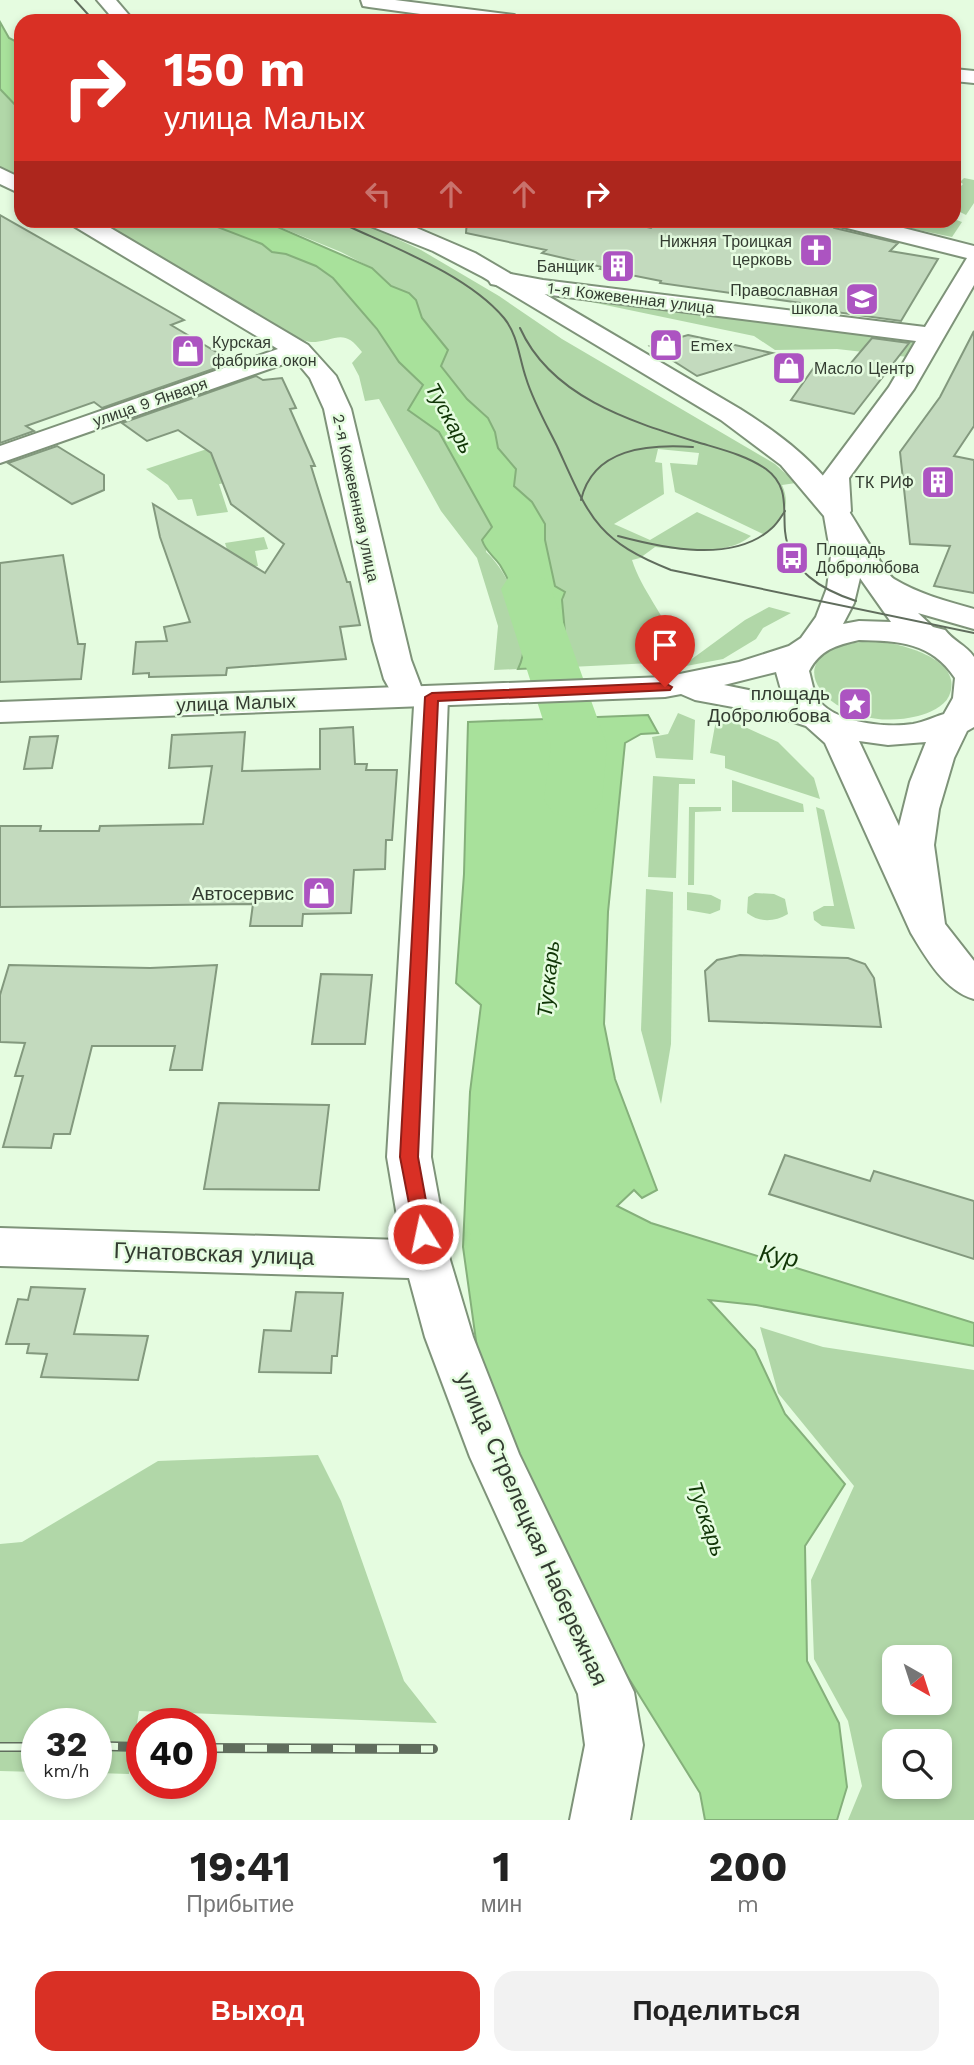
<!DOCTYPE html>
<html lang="ru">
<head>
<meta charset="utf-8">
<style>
	body { margin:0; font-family:"Work Sans",sans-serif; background:#f2f2f2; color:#222; height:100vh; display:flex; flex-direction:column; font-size:26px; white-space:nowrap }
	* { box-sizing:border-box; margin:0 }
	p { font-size:23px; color:#767676 }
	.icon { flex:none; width:38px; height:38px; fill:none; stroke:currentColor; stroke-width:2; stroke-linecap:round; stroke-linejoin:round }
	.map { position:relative; height:1820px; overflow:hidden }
	.panel { display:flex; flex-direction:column; background:#fff; flex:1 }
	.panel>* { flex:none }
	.top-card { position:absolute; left:14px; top:14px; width:947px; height:214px; border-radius:21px; box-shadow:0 4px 10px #0003; background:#d93025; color:#fff; overflow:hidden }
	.needle { width:46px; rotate:141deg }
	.tools { position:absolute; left:882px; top:1645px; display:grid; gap:14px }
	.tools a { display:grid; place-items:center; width:70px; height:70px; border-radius:14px; background:#fff; box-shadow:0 4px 10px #0003; font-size:35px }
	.speed { position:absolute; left:21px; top:1708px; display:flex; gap:14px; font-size:35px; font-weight:700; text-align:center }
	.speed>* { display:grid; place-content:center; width:91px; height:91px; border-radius:50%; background:#fff; box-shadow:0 4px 10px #0003; line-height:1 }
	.speed small { font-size:18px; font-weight:400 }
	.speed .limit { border:10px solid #d22; background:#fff; color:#111 }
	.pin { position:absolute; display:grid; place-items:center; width:60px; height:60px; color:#fff; margin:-72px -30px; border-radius:50% 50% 50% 0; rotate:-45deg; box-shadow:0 0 7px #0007 }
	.pin .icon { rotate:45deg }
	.me { position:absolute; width:77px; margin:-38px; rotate:350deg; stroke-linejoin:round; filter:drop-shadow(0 0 5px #0008) }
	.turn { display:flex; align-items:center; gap:24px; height:147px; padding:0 35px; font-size:32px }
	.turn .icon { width:91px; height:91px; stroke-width:2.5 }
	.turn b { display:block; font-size:49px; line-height:60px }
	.lanes { display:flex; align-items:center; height:66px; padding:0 35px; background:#0003; justify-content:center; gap:35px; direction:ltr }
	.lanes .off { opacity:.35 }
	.eta { display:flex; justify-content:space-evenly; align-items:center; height:119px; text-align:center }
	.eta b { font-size:42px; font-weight:700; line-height:49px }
	.cta { display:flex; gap:14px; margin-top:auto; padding:14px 35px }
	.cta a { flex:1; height:80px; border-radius:21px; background:#d93025; color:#fff; font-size:28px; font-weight:700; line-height:80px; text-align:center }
	.cta a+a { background:#f2f2f2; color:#222 }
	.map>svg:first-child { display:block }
	.green { fill:#b1d7a8; fill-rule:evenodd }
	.water { fill:#a8e19b; stroke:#85b07b; stroke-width:2 }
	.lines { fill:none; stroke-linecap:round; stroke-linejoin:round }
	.river { fill:#a8e19b; fill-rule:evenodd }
	.building { fill:#c3dabe; stroke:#83997e; stroke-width:2 }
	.minor-casing { stroke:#7e9379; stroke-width:4 }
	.major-casing { stroke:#7e9379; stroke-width:4 }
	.minor { fill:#fff; fill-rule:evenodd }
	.major { fill:#fff; fill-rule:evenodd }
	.tram { stroke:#606d5d; stroke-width:2 }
	.rail-casing { stroke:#606d5d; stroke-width:10 }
	.rail { stroke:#e5fce0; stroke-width:7; stroke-dasharray:22; stroke-linecap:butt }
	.route { fill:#d93025; stroke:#8d1f18; stroke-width:2 }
	.labels { text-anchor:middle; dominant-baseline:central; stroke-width:5; stroke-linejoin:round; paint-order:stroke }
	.far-poi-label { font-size:16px; fill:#333c31; stroke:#e5fce0; text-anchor:end }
	.far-street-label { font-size:16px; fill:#333c31; stroke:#e5fce0 }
	.poi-label { font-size:19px; fill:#333c31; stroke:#e5fce0; text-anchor:end }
	.street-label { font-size:19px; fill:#333c31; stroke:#e5fce0 }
	.water-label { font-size:21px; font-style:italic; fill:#103506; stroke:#e5fce0 }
	.near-street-label { font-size:23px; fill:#333c31; stroke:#e5fce0 }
	.near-water-label { font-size:24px; font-style:italic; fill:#103506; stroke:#e5fce0 }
</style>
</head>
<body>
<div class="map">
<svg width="974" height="1820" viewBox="0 0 974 1820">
	<rect width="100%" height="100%" fill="#e5fce0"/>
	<g class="green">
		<path d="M0 89 21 111V178L0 168Z"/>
		<path d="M964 178 974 180V203L966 215 954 209V193L963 184 960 182Z"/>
		<path d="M954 219 962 222 952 237 909 228 919 221Z"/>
		<path d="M95 221H202L262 244 272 252 286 254 316 266 333 278 353 301 389 345 399 362 423 386 409 410 439 432 492 527 486 552C512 575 535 635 518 669L494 670 498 626 477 558 441 511 379 399 365 401 359 376 352 363 362 352C343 326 335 342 311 342 306 342 300 338 295 336Z"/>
		<path d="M265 221H358L421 250 499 296 562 339 775 464 796 483 782 485C792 507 782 521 763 534L675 492 670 463 697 465 699 453 658 449 655 462 662 463 664 494 614 524 650 540 697 512 751 536C727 556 684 550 655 547L640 558 632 560C642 591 664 614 675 644L665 656 642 644 652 663 570 667 566 659 555 654C573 625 557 617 565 592L555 586 545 540V524L532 502 514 486 516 469 498 448 495 432 488 418 467 399 441 365 448 350 422 318 416 300 409 293 391 286 372 268 341 252Z"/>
		<path d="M583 298 921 338 908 357 837 349 775 350 754 336 586 301Z"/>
		<path d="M232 447 250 480 219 484 228 512 197 516 192 499 178 500 168 485 146 469 204 450Z"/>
		<path d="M264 537 268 549 255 551 258 566 227 570 230 559 225 543Z"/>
		<path d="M769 607 791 613 763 628 756 639 723 659 681 667 745 620Z"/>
		<path d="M878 641C901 644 965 659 949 696 944 707 929 713 918 716 828 739 758 643 878 641Z"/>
		<path d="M678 713 695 720 693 760 656 758 652 737 668 734Z"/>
		<path d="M716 720 734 722 778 742 814 778 820 799 725 768V756L710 753Z"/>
		<path d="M653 776 695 779V784H679L676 878 648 877Z"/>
		<path d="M732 780 803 804 804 812H732Z"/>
		<path d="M689 807H721V811L695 812 694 885H688Z"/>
		<path d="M816 807 824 810 855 929 822 926 814 920 813 912 824 906H834Z"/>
		<path d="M646 889 673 892 671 1044 661 1104 641 1030Z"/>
		<path d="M687 892 711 895 721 900 720 910 710 914 687 910Z"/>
		<path d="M755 893 774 894 785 899 788 914C774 922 760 923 747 913L748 897Z"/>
		<path d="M760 1327 823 1347 974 1370V1820H848L862 1786 848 1721 814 1659 811 1580 854 1486 778 1393ZM894 1657H940V1703H894ZM894 1741H940V1787H894Z"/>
		<path d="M318 1455 341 1501 404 1681 437 1723 139 1711 129 1774 96 1773V1724H37V1772L0 1771V1544L22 1542 158 1461Z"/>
	</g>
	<g class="water">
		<path d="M0 22 9 38 21 44V111L0 89Z"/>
		<path d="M202 221H264L372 268 391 286 409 293 416 300 422 318 448 350 441 366 467 399 488 418 495 432 498 448 516 469 514 486 532 502 545 524V540L555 586 565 592 562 600 565 633 556 654 566 659 570 667 518 669C533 639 517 593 500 565 493 555 486 552 482 540L492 527 439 432 408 410 423 385 399 362 377 329 333 278 316 266 286 254 272 252 262 244Z"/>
		<path d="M648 715 658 733 641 734 625 743 608 912 604 1024 615 1079 657 1190 642 1198 634 1190 617 1206 651 1223 974 1323V1346L756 1305 709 1300 755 1350 785 1414 845 1484 805 1546 807 1661 839 1723 847 1787 837 1820H705L700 1793 618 1661 517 1464 478 1355 463 1247 470 1092 481 1005 456 983 464 874 468 722Z"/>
	</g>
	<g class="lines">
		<path class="river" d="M526 574 544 578 551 589 607 745 602 800 593 813 573 818 553 813 544 800 551 745 501 589 508 578Z"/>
	</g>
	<g class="building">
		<path d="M0 215 184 320 171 325 233 362 102 408 94 402 26 426 34 431 0 443Z"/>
		<path d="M467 220H615L651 228 659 220H830L834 228 898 243 890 251 938 259 901 321 792 306 801 303 660 283 661 281 600 269 602 267 542 253 546 250 466 233Z"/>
		<path d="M974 331V426L954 456 974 460V593L934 586 950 546 910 544 900 452 940 397Z"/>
		<path d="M688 335 772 353 697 376 650 346Z"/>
		<path d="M872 338 909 343 854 414 791 400 817 363 846 369Z"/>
		<path d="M256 376 263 380 282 378 296 408 290 409 315 466H311L347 582H350L360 625 340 627 346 659 227 668 226 675 149 677V673L133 674 136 642 167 641 164 627 190 622 160 537 153 504 265 573 284 544 231 504 211 453 178 430 147 441 122 423Z"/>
		<path d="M57 446 104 475V490L72 504 8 463Z"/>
		<path d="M63 555 78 644H85L81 679 0 682V563Z"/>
		<path d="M353 727 355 764H367L366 770H397L392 840H386L385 869 354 870 351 913 303 914 302 926H250L253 904 0 907V826H41L40 831H99L100 826 203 824 212 766 169 768 172 735 245 732 242 771 320 769V729Z"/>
		<path d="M58 736 52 768 24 769 30 737Z"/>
		<path d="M740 955 848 958 865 964 874 978 881 1027 709 1021 705 971 717 960Z"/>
		<path d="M9 965 150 968 217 965 202 1070H170L175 1046H92L70 1134H54L51 1148 3 1147 23 1076H15L25 1043 0 1042V995Z"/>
		<path d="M321 974 372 975 365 1044H312Z"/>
		<path d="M219 1103 329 1105 319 1190 204 1189Z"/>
		<path d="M785 1155 870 1181 874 1171 974 1201V1259L769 1194Z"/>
		<path d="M31 1287 85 1289 74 1334 148 1336 138 1380 41 1377 47 1354 27 1353 29 1344H6L18 1299 28 1300Z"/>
		<path d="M296 1292 343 1293 337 1356H332L331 1373 259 1372 264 1330 291 1331Z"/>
	</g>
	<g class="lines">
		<g class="minor-casing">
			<g id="minor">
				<path d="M361 0H395L514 15 523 21H472L369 7 363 6Z"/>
				<path d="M954 69 974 71V83L954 81Z"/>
				<path d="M0 168 21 178V194L0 184Z"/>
				<path d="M69 220H97L308 345 336 376 351 409 411 660 422 689 431 687 443 690 448 697 431 1157 450 1260 473 1337 519 1454 634 1692 643 1745 630 1820H570L585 1745 578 1694 470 1457 425 1337 409 1278 0 1266V1228L401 1240 387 1157 414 706 398 704 384 679 373 641 324 409 310 378 295 360 0 463V446L278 349 72 225Z"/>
				<path d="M832 220H872L974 246V285L914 389 849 478 851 511 846 517 836 520 826 517 821 511V478L889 387 916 341 543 294 491 284 488 279 491 274 500 272 543 280 925 327 967 258 835 225Z"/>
			</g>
		</g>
		<g class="major-casing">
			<g id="major">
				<path d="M97 0H116L134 21H115Z"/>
				<path d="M365 220H398L475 253 740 409C775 431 809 456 834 489 847 505 884 573 894 579 919 594 946 601 974 609V629L918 613 933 627 945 630C953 641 966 645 974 657V727L967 731 954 758 939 809 934 845 945 924 974 961V999C945 991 926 958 911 933L825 743 806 726 766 713 695 700 681 694 665 697 0 722V702L665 677 739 662 789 646 801 638 816 617 827 588 831 556 824 516 781 465 721 420 483 277 433 251 368 225ZM860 578 891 622 859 621 843 624 854 603ZM859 640C899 641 931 642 955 678L953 698 944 714C934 717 924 722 913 724 886 728 838 723 820 702 813 694 812 681 809 671 820 650 836 645 859 640ZM776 672 783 697 724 685ZM859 741 888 745 926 742 910 782 899 826Z"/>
			</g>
		</g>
		<use href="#minor" class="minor"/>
		<use href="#major" class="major"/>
		<g class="tram">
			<path d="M75 0 94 21"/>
			<path d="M335 220C389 246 466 273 504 318 518 335 519 358 526 378 533 401 546 424 557 446 589 516 595 540 671 570L974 633"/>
			<path d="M520 328C551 397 630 421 697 442 720 449 746 455 766 469 789 486 783 507 785 531 789 571 822 590 856 601"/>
			<path d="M581 500C593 448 648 444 693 447"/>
			<path d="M618 536C663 548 733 564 772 528 777 524 781 517 785 511"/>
		</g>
		<g class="rail-casing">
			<g id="rail">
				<path d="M96 1746 142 1747"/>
				<path d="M0 1747H37"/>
				<path d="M201 1748 433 1749"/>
			</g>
		</g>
		<use href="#rail" class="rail"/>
	</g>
	<path class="route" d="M665 683 672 687 670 690 438 701 418 1157 432 1234 430 1240 423 1242 416 1240 400 1157 425 697 432 693Z"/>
	<defs>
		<g id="church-square" transform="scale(1.75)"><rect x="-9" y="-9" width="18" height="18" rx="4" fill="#ac54c1" stroke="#e5fce0"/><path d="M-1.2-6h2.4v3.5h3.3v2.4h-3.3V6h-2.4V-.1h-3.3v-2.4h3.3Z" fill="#fff"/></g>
		<g id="building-square" transform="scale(1.75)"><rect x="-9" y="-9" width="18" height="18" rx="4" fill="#ac54c1" stroke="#e5fce0"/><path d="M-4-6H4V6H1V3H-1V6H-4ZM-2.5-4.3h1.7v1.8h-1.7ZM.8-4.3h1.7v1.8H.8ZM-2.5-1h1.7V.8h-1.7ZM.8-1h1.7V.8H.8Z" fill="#fff"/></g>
		<g id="school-square" transform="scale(1.75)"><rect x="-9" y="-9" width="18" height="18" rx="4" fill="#ac54c1" stroke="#e5fce0"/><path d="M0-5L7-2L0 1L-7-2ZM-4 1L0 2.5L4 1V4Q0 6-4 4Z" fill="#fff"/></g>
		<g id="shop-square" transform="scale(1.75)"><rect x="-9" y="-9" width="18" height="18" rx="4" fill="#ac54c1" stroke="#e5fce0"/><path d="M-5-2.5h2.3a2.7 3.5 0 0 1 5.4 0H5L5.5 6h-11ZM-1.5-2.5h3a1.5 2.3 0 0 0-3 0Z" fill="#fff"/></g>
		<g id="bus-square" transform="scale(1.75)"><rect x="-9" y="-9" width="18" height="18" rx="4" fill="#ac54c1" stroke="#e5fce0"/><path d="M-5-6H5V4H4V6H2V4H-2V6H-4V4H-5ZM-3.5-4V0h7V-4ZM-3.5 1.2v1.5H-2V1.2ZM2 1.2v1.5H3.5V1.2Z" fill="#fff"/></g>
		<g id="sight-square" transform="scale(1.75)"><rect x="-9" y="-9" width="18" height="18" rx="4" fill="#ac54c1" stroke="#e5fce0"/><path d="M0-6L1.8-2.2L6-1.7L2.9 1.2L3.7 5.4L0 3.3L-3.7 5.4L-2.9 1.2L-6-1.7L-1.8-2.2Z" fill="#fff"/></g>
	</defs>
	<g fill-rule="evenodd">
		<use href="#church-square" x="816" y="250"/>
		<use href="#building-square" x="618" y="266"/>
		<use href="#school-square" x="862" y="299"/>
		<use href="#shop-square" x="666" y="345"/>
		<use href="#shop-square" x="188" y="351"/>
		<use href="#shop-square" x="789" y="368"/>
		<use href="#building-square" x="938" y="482"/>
		<use href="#bus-square" x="792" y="558"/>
		<use href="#sight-square" x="855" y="704"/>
		<use href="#shop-square" x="319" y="893"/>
	</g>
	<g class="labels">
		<g class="far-poi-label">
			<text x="792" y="241">Нижняя Троицкая<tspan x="792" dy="18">церковь</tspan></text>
			<text x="594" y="266">Банщик</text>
			<text x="838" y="290">Православная<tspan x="838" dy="18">школа</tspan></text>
			<text x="212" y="342" text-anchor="start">Курская<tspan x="212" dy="18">фабрика окон</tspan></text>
			<text x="690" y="345" text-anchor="start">Emex</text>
			<text x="814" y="368" text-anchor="start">Масло Центр</text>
			<text x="914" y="482">ТК РИФ</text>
			<text x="816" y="549" text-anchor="start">Площадь<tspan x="816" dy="18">Добролюбова</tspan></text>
		</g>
		<g class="far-street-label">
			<text transform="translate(631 298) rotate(7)">1-я Кожевенная улица</text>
			<text transform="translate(150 402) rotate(-19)">улица 9 Января</text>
			<text transform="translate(356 498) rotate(78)">2-я Кожевенная улица</text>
		</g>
		<g class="poi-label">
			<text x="830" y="693">площадь<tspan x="830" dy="22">Добролюбова</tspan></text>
			<text x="294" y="893">Автосервис</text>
		</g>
		<g class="street-label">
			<text transform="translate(236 703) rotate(-2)">улица Малых</text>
		</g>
		<g class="water-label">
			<text transform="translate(450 418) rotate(61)">Тускарь</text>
			<text transform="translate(548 979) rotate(-84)">Тускарь</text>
			<text transform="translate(707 1519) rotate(71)">Тускарь</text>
		</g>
		<g class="near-street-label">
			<text transform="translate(214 1254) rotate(2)">Гунатовская улица</text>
			<text transform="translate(532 1529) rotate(66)">улица Стрелецкая Набережная</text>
		</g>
		<g class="near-water-label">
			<text transform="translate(779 1256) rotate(10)">Кур</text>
		</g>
	</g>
</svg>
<div class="tools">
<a><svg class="needle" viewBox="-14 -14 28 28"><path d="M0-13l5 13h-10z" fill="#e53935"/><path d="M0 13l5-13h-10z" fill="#767676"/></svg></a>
<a><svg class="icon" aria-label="search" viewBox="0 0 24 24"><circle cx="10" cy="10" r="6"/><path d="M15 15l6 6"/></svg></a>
</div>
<div class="speed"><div>32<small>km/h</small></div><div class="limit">40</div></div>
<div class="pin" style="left:665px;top:687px;background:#d93025"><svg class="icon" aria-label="arrive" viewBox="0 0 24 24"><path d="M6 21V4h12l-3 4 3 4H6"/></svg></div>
<svg class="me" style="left:423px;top:1234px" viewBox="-20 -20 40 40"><circle r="17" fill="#d93025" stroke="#fff" stroke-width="3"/><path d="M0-11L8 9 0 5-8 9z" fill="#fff"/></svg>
<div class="top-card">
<div class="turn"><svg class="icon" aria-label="right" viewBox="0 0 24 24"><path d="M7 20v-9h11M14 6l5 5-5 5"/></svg><div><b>150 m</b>улица Малых</div></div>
<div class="lanes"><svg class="icon off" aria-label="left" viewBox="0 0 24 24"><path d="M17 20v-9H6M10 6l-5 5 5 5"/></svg><svg class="icon off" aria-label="ahead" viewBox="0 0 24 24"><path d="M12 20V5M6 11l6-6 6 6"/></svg><svg class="icon off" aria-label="ahead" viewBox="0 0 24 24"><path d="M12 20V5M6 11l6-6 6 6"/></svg><svg class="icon" aria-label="right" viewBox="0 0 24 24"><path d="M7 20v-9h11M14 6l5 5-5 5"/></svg></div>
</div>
</div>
<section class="panel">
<div class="eta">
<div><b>19:41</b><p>Прибытие</p></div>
<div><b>1</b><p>мин</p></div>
<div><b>200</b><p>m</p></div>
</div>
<div class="cta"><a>Выход</a><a>Поделиться</a></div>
</section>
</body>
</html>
